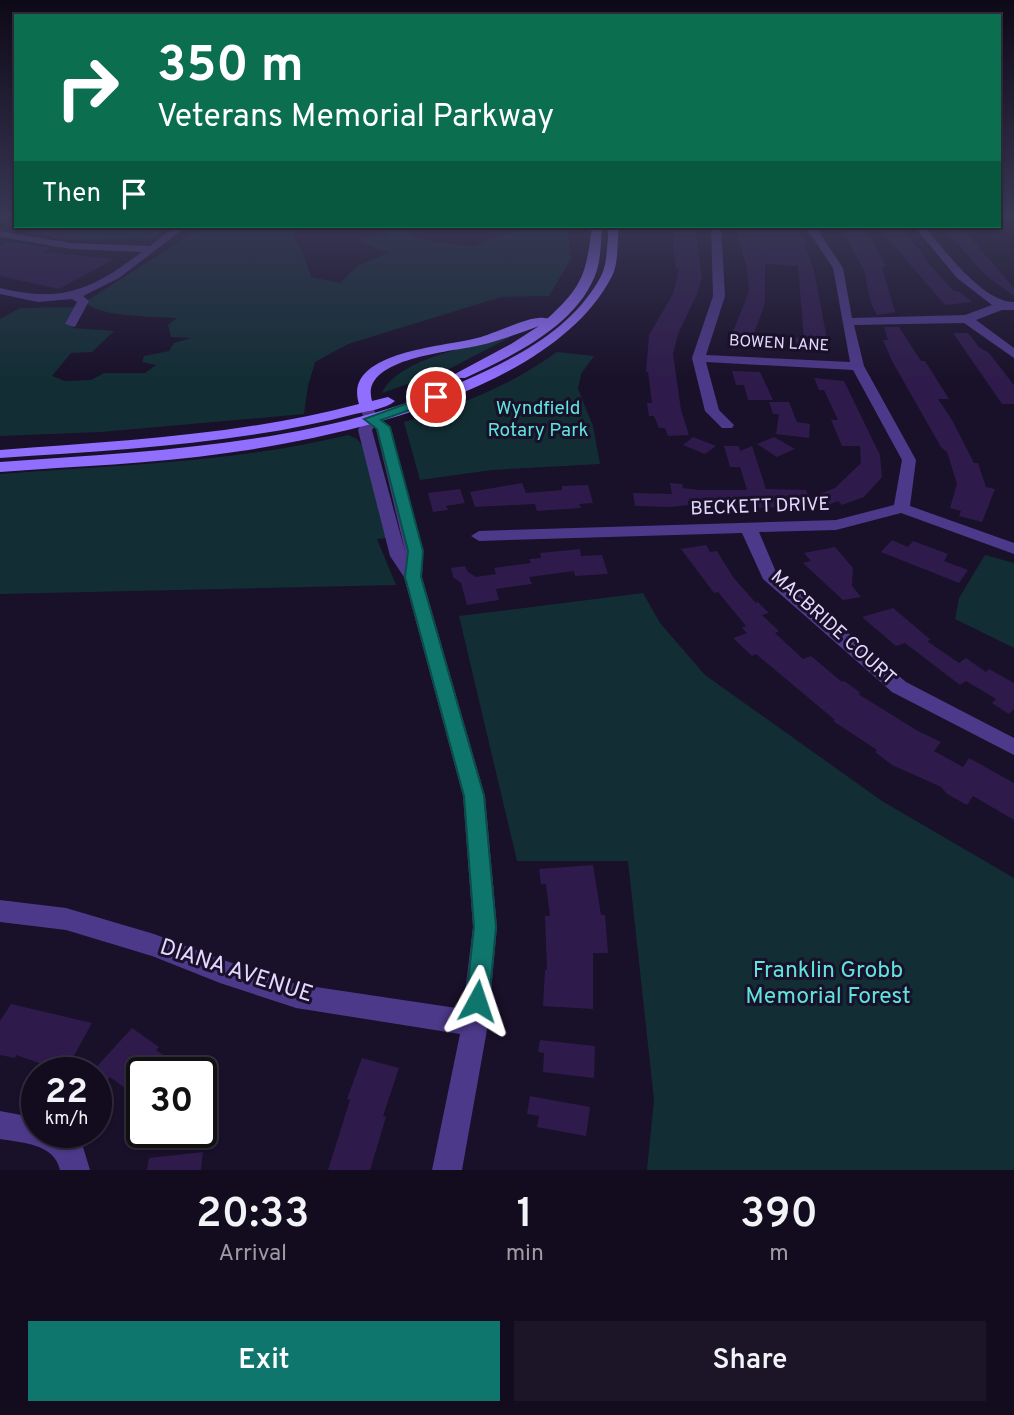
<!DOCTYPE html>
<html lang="en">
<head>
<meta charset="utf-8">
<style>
	body { margin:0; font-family:Overpass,sans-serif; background:#1c1528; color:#f1f3f6; height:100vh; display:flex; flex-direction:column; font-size:26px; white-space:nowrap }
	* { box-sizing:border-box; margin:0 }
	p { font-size:23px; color:#9d9ba4 }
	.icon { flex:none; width:38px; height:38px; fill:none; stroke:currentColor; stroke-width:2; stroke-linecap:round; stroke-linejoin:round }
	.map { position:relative; height:1170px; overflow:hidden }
	.side { display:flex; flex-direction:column; background:#130c1f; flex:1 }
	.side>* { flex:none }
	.top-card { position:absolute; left:14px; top:14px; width:987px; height:214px; border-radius:0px; box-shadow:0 2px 5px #0004,0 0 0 2px #322c3d; background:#0b6e4f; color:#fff; overflow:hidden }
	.speed { position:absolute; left:21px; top:1057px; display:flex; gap:14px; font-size:35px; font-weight:700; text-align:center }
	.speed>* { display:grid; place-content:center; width:91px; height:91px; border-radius:50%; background:#130c1f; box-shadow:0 2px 5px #0004,0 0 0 2px #322c3d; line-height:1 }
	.speed small { font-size:18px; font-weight:400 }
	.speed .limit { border:4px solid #111; border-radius:10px; background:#fff; color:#111 }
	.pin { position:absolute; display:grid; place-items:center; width:60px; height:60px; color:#fff; margin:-30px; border:4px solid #fff; border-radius:50%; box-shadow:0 2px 7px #0007 }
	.me { position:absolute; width:77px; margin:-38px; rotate:5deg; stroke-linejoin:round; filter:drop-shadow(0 0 5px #0008) }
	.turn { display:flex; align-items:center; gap:24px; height:147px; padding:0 28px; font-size:32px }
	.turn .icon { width:91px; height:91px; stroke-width:2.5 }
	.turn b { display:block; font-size:49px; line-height:60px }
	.then { display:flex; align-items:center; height:66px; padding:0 28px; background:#0003; gap:14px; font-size:26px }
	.eta { display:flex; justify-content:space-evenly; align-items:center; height:119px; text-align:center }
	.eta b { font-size:42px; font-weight:600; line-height:49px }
	.button { display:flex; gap:14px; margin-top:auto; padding:14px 28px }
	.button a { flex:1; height:80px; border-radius:0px; background:#0f766e; color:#fff; font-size:28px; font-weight:600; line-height:80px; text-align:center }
	.button a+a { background:#1c1528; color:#f1f3f6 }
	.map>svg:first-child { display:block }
	.green { fill:#122e34 }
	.building { fill:#2e1b4b }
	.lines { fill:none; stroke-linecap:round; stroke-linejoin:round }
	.street { fill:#4d398a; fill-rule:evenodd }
	.secondary { fill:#906fff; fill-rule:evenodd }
	.route { fill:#0f766e; stroke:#0a4d48; stroke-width:2 }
	.labels { text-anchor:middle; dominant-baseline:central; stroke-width:6; stroke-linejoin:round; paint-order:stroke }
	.far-street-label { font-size:16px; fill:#e4d8ff; stroke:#191029 }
	.park-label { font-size:19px; fill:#5fe4dd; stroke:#191029 }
	.street-label { font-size:19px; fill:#e4d8ff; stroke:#191029 }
	.near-park-label { font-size:23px; fill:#5fe4dd; stroke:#191029 }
	.near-street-label { font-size:23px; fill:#e4d8ff; stroke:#191029 }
</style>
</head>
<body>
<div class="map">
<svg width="1014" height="1170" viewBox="0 0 1014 1170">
	<rect width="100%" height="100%" fill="#191029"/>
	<g class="green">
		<path d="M92 226H172L151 239 61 240Z"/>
		<path d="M204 226H297L294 239 303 254 311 277 340 283 357 266 388 253 358 240 376 236 386 237 384 226H409L411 238 474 247 525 226H567L571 259 549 296 501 297 348 344 315 362 308 386 304 414 101 432 0 436V319L20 308 78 307 73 328 114 331 92 352 71 353 52 376 65 381 91 380 104 373H145L156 365 142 362 144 356 169 351 174 343 191 338 171 337 168 325 177 318C153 316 101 318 85 302Z"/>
		<path d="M516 334 447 370 382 393C398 357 479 345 516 334Z"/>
		<path d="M557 352 594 356 581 374 578 389 593 426 600 464 492 470 420 480 404 422C459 406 510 386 557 352Z"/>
		<path d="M348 435 357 439 362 445 388 538 377 539 396 585 0 594V474C116 465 234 463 348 435Z"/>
		<path d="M985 555 1014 563V648L955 619 959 598Z"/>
		<path d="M643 593 660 623 705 675 882 801 1014 878V1170H647L654 1100 628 861H517L459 616Z"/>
	</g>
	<g class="building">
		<path d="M40 226H63L86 230 67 240 25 233Z"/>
		<path d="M677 226H692L695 229 702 277 697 294 678 334 673 354 681 410 689 435 668 436 665 428H659L654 416H649L647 403H652L648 372H646L649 335 673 294 679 269H676L673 245Z"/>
		<path d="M735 226H796L807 244H804L814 270 829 350 799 351 795 338 804 339 798 266 765 264V303L749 348 732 346 731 337 749 291 747 268Z"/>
		<path d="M844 226H865L886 267H882L895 312 877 315 871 304 864 270 841 227Z"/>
		<path d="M877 226H900L929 262H927L954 291H958L973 302 945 305Z"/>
		<path d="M945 229H962L967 234 1014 288V296L984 274Z"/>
		<path d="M8 241 50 248 43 252 114 259 59 289 0 276V245Z"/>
		<path d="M884 327H899L921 361H925L949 399H938L952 420 974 463H978L986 487 995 489 982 522 959 516 961 511 950 508 957 484 947 452 941 447 892 361 883 340H888Z"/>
		<path d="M953 333H968L979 347 989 353 1014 385V404H1002Z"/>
		<path d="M732 371 760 372 773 400H748L744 385H736Z"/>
		<path d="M814 378 844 381 880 455 882 477 864 497 842 505 838 501 823 507 752 508 751 504 688 501V505L670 507 635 506 633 493 672 494 670 483 682 484 683 488 698 490H747L740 467H730L724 446H739L740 451 752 446 766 489 806 490 809 498 835 488 861 463 860 446H842L831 420H838L824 390H819Z"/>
		<path d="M769 402H789L797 422 810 424 809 438 776 434 779 414H773Z"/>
		<path d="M693 437 716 446 705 454 683 445Z"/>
		<path d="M774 437 795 449 777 457 757 444Z"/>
		<path d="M522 483 526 493 562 490V486L588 485 593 503 579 504 581 508 537 511 535 504 475 507 470 492Z"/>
		<path d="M460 489 465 503 446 506 448 510 433 512 428 493Z"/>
		<path d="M892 540 908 547 913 541 932 548 948 554 944 561 968 570 959 583 881 552Z"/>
		<path d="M706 545 710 552 717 551 733 577 756 603 758 602 769 613 762 615 779 631 775 633 803 659 811 656 842 682 844 681 861 693 858 694 918 731 941 742 934 751 963 767 969 758 1014 783V820L973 796 967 805 947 794 941 787 892 765 875 752 877 750 833 721 835 720 756 654 752 656 733 638 747 633 742 628 746 626 718 592 714 593 681 549Z"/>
		<path d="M835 547 853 568 852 586 861 597 843 600 803 563 811 561 804 553Z"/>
		<path d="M580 549 581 556 602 555 608 574 575 576 574 571 529 577 532 584 496 589 499 600 467 605 461 583 453 577 451 568 465 566 467 571 476 577 496 574 494 568 531 563 529 559 541 558 540 553Z"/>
		<path d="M893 608 931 640 927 641 959 663 966 658 986 672 989 669 1014 683V709L1009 714 992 703 996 699 966 681 960 685 905 643 896 646 862 617Z"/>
		<path d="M593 865 601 915H605L608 953H593V1009L543 1006 545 970H547L545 916H550L546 884H541L539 869Z"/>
		<path d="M11 1004 92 1023 65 1072 16 1055 15 1058 0 1055V1021Z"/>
		<path d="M132 1028 159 1047 156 1050 163 1055 148 1073H142V1100L110 1077 104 1084 96 1078V1073H91Z"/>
		<path d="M540 1040 595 1046 594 1078 543 1072 544 1053 538 1052Z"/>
		<path d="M362 1058 399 1068 383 1116 386 1117 370 1170H328L350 1100 347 1099Z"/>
		<path d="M530 1096 590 1107 586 1136 537 1127 539 1116 527 1114Z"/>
		<path d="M133 1132H171L139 1150Z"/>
		<path d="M203 1152 201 1170H147L149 1158Z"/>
	</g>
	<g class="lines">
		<g class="street">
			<path d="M176 226H187L119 278 83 296 89 301 75 327 65 324 77 302 72 299 38 302 0 294V288C63 303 91 290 142 252L71 249 0 237V231L71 243 150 246Z"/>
			<path d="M711 226H721L725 296 706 355 850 362 833 268 805 226H815L843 268 852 318 965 315 992 305 957 278 914 226H924C944 249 982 302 1014 302V310H1002L976 320 1014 348V358L964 323 854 325 864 366 916 460 910 506 1014 543V554L901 513 836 530 759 532 776 572 906 682 1014 738V755L892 692 763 579 742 533 479 541 471 536 479 531 836 520 894 505 902 460 853 370 706 362 719 410 734 425 732 428H722L705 411 692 358 713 296Z"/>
			<path d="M368 406 373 407 377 417 390 427 423 551 422 577 485 796 497 927 488 1024 462 1170H432L460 1034 296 1008 220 983 152 956 66 930 0 922V900L66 908 154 934 220 959 296 984 463 1009 473 927 463 796 404 577 390 556 358 430 364 419 361 410ZM374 427 376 429 406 555 372 430Z"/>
			<path d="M0 1111 37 1118V1132H70L83 1147 90 1170H60C54 1143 22 1143 0 1139Z"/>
		</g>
		<g class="secondary">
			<path d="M592 226H602C601 240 601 256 597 270 580 324 513 356 465 378H455L453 375 511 344 539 326C520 333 501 340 481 345 454 352 359 357 372 401L388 397 395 401C386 409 367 411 355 414 240 444 119 450 0 458V450C120 441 242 435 359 404 342 351 445 347 477 338 493 334 526 318 539 318 543 317 545 319 548 318 584 285 586 273 592 226Z"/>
			<path d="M609 226H619C617 241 619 265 611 278 552 390 344 437 227 453 152 464 76 466 0 472V462C168 450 338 444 492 368 535 347 576 321 600 278 608 265 607 241 609 226Z"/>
		</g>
	</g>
	<linearGradient id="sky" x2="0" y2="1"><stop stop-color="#0e0917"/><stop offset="0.57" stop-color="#383754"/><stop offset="1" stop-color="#383754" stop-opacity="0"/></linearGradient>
	<rect width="1014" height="380" fill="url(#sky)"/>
	<path class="route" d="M436 393 441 394V399L381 420 390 427 423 551 421 577 484 796 496 927 489 1001 486 1009 477 1012 469 1009 466 1001 474 927 464 796 405 577 408 551 377 429 364 419Z"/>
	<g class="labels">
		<g class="far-street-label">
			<text transform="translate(779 344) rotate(3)">BOWEN LANE</text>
		</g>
		<g class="park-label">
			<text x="538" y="409">Wyndfield<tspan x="538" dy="22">Rotary Park</tspan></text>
		</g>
		<g class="street-label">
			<text transform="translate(760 507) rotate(-2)">BECKETT DRIVE</text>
			<text transform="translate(833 628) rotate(42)">MACBRIDE COURT</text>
		</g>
		<g class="near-park-label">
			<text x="828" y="971">Franklin Grobb<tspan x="828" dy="26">Memorial Forest</tspan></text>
		</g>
		<g class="near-street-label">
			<text transform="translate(236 972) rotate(18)">DIANA AVENUE</text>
		</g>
	</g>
</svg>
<div class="speed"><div>22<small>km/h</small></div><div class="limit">30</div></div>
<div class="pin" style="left:436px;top:397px;background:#d93025"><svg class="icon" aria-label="arrive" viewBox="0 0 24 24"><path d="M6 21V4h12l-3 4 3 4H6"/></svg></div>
<svg class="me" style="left:477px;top:1001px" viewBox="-20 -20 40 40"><path d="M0-17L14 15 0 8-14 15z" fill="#0f766e" stroke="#fff" stroke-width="4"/></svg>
<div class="top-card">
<div class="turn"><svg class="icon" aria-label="right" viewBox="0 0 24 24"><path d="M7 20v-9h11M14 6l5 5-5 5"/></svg><div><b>350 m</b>Veterans Memorial Parkway</div></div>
<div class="then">Then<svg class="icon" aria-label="arrive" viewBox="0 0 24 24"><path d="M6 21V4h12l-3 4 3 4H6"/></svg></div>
</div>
</div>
<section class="side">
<div class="eta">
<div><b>20:33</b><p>Arrival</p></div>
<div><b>1</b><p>min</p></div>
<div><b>390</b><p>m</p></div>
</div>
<div class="button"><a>Exit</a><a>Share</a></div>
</section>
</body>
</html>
